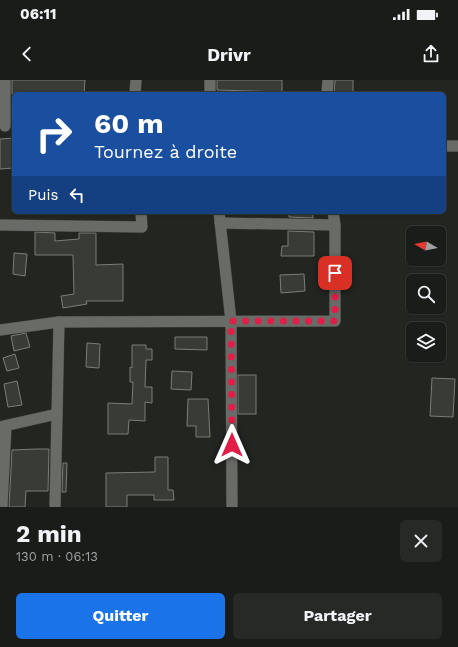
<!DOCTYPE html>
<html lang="fr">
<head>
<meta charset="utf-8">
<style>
	body { margin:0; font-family:"Work Sans",sans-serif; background:#272926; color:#f1f3f6; height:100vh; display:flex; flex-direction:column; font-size:15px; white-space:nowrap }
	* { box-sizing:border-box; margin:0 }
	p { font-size:13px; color:#9fa1a2 }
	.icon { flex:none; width:22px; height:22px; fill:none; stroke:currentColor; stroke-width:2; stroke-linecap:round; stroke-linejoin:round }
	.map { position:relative; height:427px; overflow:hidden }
	.side { display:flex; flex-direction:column; background:#1a1c19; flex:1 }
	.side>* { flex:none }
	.banner { position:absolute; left:12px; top:12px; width:434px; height:122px; border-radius:6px; box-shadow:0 1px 3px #0004,0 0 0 1px #383a38; background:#1a4fa0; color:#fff; overflow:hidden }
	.needle { width:26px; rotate:279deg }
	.tools { position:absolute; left:406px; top:146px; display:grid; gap:8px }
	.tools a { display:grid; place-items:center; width:40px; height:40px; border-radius:6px; background:#1a1c19; box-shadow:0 1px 3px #0004,0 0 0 1px #383a38; font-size:20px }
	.pin { position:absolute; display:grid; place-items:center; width:34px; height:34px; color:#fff; margin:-17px; border-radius:8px; box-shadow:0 2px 6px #0006 }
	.me { position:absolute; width:44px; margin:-22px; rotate:0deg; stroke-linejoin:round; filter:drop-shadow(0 0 3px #0008) }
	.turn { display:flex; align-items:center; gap:14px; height:84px; padding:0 16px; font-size:18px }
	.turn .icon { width:52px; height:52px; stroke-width:2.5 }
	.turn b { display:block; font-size:28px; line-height:34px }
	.then { display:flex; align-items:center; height:38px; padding:0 16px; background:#0003; gap:8px; font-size:15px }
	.round { display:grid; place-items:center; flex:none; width:42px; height:42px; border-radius:6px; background:#272926 }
	.head { display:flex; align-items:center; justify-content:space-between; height:68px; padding:0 16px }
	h1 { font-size:24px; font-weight:700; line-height:30px }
	.button { display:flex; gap:8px; margin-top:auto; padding:8px 16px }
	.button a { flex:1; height:46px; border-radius:6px; background:#1a73e8; color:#fff; font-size:16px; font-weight:700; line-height:46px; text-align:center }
	.button a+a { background:#272926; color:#f1f3f6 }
	.status { display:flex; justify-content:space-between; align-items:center; height:28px; padding:0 20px; background:#1a1c19; direction:ltr }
	.status svg { height:11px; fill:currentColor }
	header { display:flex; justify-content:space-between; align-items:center; height:52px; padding:0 16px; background:#1a1c19; font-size:18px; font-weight:700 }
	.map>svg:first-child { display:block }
	.building { fill:#393b37; stroke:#7a7d78 }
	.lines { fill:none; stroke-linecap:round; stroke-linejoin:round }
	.minor-casing { stroke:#3d3f3c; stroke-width:12 }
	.minor { stroke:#696b67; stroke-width:11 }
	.route { stroke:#e11d48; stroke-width:7; stroke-dasharray:0 12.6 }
</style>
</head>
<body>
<div class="status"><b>06:11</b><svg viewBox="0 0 49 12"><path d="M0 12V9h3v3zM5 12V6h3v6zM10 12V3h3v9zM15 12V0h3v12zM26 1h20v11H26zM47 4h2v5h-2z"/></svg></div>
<header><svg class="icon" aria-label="back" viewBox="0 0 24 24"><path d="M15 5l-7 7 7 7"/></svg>Drivr<svg class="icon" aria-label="share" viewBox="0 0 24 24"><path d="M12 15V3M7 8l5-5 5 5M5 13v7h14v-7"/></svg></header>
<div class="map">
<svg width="458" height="427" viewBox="0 0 458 427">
	<rect width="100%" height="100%" fill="#232521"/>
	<g class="building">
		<path d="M12 0H85L84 14H12Z"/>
		<path d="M217 0H282V12L217 10Z"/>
		<path d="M335 0H353V13H334Z"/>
		<path d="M14 58V88L0 89V59Z"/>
		<path d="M289 132H313V138L289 137Z"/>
		<path d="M288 151 314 152V176H281L282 166H288Z"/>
		<path d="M35 152 55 153V161L79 159V153H96V185L123 184V221H86L87 224 63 228 61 216 74 214 73 175H35Z"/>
		<path d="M14 173 27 174 25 196 13 194Z"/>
		<path d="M304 194 305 211 281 213 280 195Z"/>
		<path d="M26 253 30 267 14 271 11 256Z"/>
		<path d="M175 257H207V270L175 269Z"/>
		<path d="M87 263 100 264 99 288 86 287Z"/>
		<path d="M132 265H146V269H152V280H146L145 307H152V323L145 322V341L129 340 128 354H108V323L132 324 133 302H130V287L132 288Z"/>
		<path d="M15 274 19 288 7 291 3 278Z"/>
		<path d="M172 291 192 292 191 310 171 309Z"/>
		<rect x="238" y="295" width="18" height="39"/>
		<path d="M432 298 455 299 453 337 430 336Z"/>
		<path d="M17 301 22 325 8 327 4 304Z"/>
		<path d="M188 319H208L210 357H196V346H187Z"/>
		<path d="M36 369H49L48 411H26L25 427H9L12 370Z"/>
		<path d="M155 377H168V410H173L174 420H154V415H127V427H106V393L155 392Z"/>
		<path d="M63 383H67L66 412H62Z"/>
	</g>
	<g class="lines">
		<g class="minor-casing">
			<g id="minor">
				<path d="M210 0V14"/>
				<path d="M135 14 136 0"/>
				<path d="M327 14 328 0"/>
				<path d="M5 46V0"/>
				<path d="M444 66H458"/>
				<path d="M219 132 231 241 232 427"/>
				<path d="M220 143 335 145"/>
				<path d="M0 145 142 147 141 132"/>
				<path d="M0 250 59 242 335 241V145L333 132"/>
				<path d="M0 347 57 334"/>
				<path d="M2 427 6 346"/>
				<path d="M55 427 59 242"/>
			</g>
		</g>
		<use href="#minor" class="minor"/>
	</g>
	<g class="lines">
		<path class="route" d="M232 365 231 241H335V193"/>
	</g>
</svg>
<div class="tools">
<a><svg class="needle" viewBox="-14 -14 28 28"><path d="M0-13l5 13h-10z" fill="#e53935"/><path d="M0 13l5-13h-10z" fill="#9fa1a2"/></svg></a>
<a><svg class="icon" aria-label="search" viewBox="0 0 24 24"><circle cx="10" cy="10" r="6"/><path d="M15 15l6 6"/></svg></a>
<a><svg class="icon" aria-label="layers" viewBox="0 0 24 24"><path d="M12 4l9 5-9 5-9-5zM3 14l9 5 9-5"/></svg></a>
</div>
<div class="pin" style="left:335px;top:193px;background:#d93025"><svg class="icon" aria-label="arrive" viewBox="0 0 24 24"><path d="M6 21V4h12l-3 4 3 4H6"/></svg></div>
<svg class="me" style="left:232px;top:365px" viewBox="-20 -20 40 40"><path d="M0-17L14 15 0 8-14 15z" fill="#e11d48" stroke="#fff" stroke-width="4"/></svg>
<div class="banner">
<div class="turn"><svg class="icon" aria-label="right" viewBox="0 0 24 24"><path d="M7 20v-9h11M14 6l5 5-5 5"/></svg><div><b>60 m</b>Tournez à droite</div></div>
<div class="then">Puis<svg class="icon" aria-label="left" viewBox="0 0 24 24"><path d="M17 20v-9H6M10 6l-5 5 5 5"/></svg></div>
</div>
</div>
<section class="side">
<div class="head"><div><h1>2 min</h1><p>130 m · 06:13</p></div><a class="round"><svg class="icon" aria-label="close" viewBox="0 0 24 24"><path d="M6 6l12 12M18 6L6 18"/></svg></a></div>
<div class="button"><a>Quitter</a><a>Partager</a></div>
</section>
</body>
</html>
